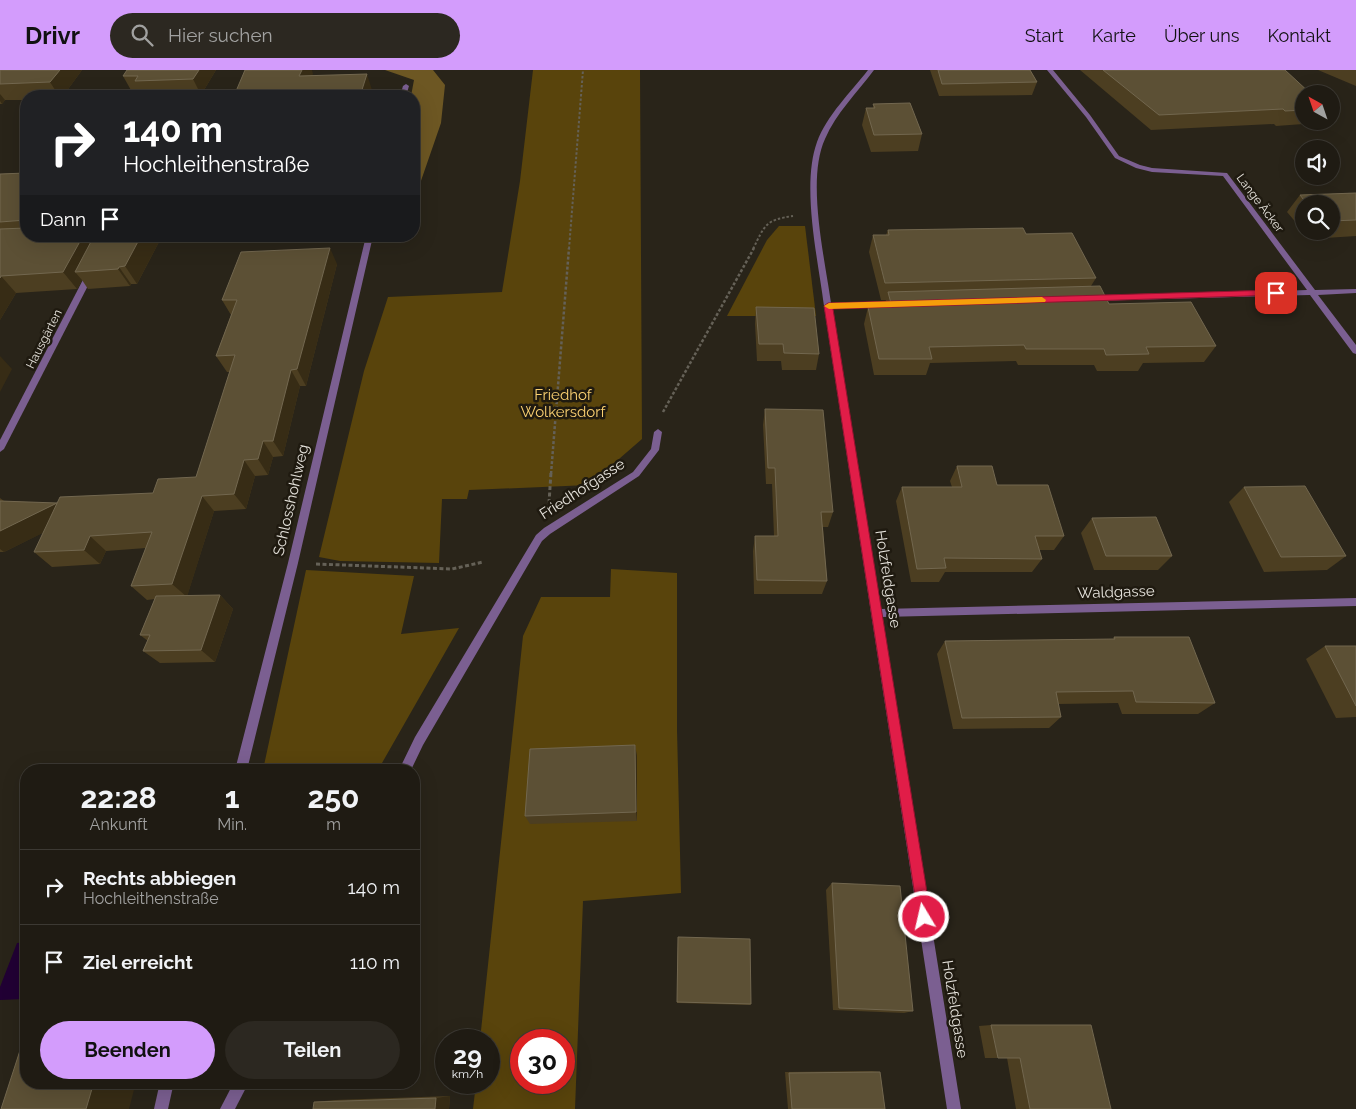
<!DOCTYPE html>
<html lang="de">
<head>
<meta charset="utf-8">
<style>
	body { margin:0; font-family:Raleway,sans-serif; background:#2c2821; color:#f1f3f6; height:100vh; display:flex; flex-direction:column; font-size:19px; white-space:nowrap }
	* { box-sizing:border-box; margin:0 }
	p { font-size:16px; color:#a1a1a0 }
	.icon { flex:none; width:28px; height:28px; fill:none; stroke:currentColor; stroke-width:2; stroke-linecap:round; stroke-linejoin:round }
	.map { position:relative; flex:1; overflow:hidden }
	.drawer { position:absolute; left:20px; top:694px; width:400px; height:325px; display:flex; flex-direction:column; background:#1f1b13; border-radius:20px; box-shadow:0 5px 20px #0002,0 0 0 1px #3c3933 }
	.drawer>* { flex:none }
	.top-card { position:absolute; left:20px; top:20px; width:400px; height:152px; border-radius:20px; box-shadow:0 5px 20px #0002,0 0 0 1px #3c3933; background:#202124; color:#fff; overflow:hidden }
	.needle { width:32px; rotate:320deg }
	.tools { position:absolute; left:1295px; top:15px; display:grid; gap:10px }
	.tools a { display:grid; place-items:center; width:45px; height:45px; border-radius:50%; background:#1f1b13; box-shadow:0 5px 20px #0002,0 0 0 1px #3c3933; font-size:25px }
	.speed { position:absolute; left:435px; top:959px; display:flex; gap:10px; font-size:25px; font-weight:700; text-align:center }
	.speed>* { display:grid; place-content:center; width:65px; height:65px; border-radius:50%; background:#1f1b13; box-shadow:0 5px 20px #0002,0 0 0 1px #3c3933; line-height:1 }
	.speed small { font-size:12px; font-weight:400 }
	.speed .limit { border:8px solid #d22; background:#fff; color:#111 }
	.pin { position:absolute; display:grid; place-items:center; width:42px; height:42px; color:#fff; margin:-21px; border-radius:10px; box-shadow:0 2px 8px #0006 }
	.me { position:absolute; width:55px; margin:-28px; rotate:351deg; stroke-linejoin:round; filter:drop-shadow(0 0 4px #0008) }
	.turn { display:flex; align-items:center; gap:18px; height:105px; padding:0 20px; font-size:22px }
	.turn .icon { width:65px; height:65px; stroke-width:2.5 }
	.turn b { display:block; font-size:35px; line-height:42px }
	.then { display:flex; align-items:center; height:48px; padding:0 20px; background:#0003; gap:10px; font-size:19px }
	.eta { display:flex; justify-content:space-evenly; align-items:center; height:85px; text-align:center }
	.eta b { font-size:30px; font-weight:700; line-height:35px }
	.button { display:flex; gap:10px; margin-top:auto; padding:10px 20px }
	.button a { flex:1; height:58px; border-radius:30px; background:#d39cfc; color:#111; font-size:20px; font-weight:700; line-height:58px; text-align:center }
	.button a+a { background:#2c2821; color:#f1f3f6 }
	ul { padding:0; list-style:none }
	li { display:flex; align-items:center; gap:15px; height:75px; padding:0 20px; border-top:1px solid #3c3933 }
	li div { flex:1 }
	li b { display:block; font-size:19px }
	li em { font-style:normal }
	header { display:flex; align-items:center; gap:30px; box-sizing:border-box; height:70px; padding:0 25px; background:#d39cfc; color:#111 }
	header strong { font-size:24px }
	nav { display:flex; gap:28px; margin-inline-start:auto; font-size:18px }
	.search { width:350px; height:45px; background:#2c2821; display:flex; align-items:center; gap:12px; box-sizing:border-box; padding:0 18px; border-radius:28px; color:#a1a1a0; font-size:19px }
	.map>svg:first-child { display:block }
	.green { fill:#59440c; fill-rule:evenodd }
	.forest { fill:#6d5723 }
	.water { fill:#210034 }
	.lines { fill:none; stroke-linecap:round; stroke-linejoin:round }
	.path-far2 { stroke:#656157; stroke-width:2; stroke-dasharray:2.5 2; stroke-linecap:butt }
	.path-far1 { stroke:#656157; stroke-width:2.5; stroke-dasharray:3 2; stroke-linecap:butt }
	.path { stroke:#656157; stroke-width:3; stroke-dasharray:4 2.5; stroke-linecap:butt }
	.minor { fill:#7b5f91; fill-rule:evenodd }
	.wall { fill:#4c3e21; fill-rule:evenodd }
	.shaded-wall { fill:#372c15 }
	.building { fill:#5c5035; stroke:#72674f }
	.route { fill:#e11d48; stroke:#92132f }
	.slow { fill:#f59e0b }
	.labels { text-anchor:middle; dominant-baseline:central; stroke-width:5; stroke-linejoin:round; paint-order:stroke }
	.far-street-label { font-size:12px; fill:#e6e3dc; stroke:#1f1a10 }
	.park-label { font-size:15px; fill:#fbd171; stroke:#1f1a10 }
	.street-label { font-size:15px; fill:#e6e3dc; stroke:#1f1a10 }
</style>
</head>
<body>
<header>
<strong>Drivr</strong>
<div class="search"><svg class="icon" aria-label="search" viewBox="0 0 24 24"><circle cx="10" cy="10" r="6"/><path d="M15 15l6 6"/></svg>Hier suchen</div>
<nav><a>Start</a><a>Karte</a><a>Über uns</a><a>Kontakt</a></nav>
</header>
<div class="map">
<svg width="1356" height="1039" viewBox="0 0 1356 1039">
	<rect width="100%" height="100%" fill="#292419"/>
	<g class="green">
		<path d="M533 0H640L642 369 589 415 469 420 467 429H442L439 493 340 491 319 487 364 301 388 227 502 222 520 111Z"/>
		<path d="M779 156H805L816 246H727L767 170Z"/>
		<path d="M611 499 677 503V660L681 823 583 831 575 1039H473L476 1013 489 1012V970H480L523 566 541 527H610ZM521 970H564V1012H521Z"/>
		<path d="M306 500 414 506 401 564 459 558 378 700H263Z"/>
	</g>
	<path class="forest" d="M385 0H433L445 15 441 53 414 131V26H411L414 10Z"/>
	<path class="water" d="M26 872V923L24 929 0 930V917L17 873Z"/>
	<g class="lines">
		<g class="path-far2">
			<path d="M569 179 583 0"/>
			<path d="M753 179C765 155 765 150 793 146"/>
		</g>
		<g class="path-far1">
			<path d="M663 342 754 178"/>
			<path d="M551 404 569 178"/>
		</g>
		<g class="path">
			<path d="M549 433 551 402"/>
			<path d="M316 494 452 499 483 492"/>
		</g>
		<g class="minor">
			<path d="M868 0H874C857 23 836 43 825 69 806 110 825 189 831 233L897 232 901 234 897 236 832 238 881 539 1356 528V536L882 547 961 1039H947L824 236C818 189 801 116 817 72 827 45 851 22 868 0Z"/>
			<path d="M1047 0H1053L1090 45 1119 86 1140 95 1152 98 1227 103 1315 220 1356 219V223L1318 225 1356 275V284L1353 283 1310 225 1091 231 1090 229 1094 227 1307 220 1223 106 1152 102 1136 98 1115 88 1086 47Z"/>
			<path d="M406 14 409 16 406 26H400L403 16Z"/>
			<path d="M143 166H168L165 168 146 169H143Z"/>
			<path d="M366 166H373L298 493 247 700H235L288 493Z"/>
			<path d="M88 200H94L95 202 4 379 0 382V370Z"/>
			<path d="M658 359 662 362 659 380 639 406 550 464 542 471 423 675 411 700H399L415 667 536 465 544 458 633 402 651 379 654 362Z"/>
			<path d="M160 1012H174L168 1039H154Z"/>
			<path d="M234 1012H249L235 1039H220Z"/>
		</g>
	</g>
	<g class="wall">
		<path d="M0 0H82L63 26H26V30H5L2 34H0Z"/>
		<path d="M216 0 201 25 143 26 141 22H132L123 6Z"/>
		<path d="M930 0H1030L1037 12 1032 25 939 26Z"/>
		<path d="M1080 0H1285L1304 24V51H1319L1317 53 1276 56 1274 54 1151 60Z"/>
		<path d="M1318 0H1356V16Z"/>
		<path d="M873 34 922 64 918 81 871 82 862 55 866 38H873Z"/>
		<path d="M26 103V166H157L160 170 137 214H131L130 216 88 219 82 210 77 219 16 223 0 250V104Z"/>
		<path d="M1356 123V166L1310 169 1287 142 1300 125ZM1304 134H1331V161H1304Z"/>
		<path d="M888 160 1026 164 1096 208 1091 216 1109 234 1216 276 1204 292 1143 293 1138 301H1097L1094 295H1018L1016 291 930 293 926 305H874L864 254 868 237H884L886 230H881L869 182 873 165H886Z"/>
		<path d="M337 194 306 316H300L283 386 273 387 268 405 255 406 246 439 214 441 187 526 220 525 233 539 215 592 160 593 143 581 148 571 140 565 155 529 147 530 131 516 146 478 106 481 100 494 52 497 34 482 44 462 4 482H0V428L4 431 57 434 153 423 196 407 230 302H227L216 286 231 245 222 230Z"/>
		<path d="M756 237 819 284 816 300H782L781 291H757L755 254Z"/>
		<path d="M765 339 833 442 828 457H823L827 511 822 524H754L753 481 755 466H774L772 414H766L763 355Z"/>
		<path d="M957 396 997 415 1064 466 1054 480H1039L1042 489 1032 502H945L939 512H911L896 431 902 417H952L950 411Z"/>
		<path d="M1244 417 1346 486 1327 500 1264 502 1229 432Z"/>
		<path d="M1092 448 1172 486 1158 500H1094L1081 463Z"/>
		<path d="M1114 567 1215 633 1198 644H1122L1118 633 1058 634 1061 647 1049 658 953 659 937 584 945 571 1113 569Z"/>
		<path d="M1325 576H1356V647L1336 648 1306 589Z"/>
		<path d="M635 675 637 686V751L530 754 525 746Z"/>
		<path d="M832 813 913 941 904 943 833 940 826 820Z"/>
		<path d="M678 867 751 934 750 935 677 933Z"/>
		<path d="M991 955 1111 1039H1016L1007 988H985L979 956Z"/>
		<path d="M872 1001 880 1002 885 1039H788L785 1002Z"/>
		<path d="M450 1026 449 1039 314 1032 335 1030Z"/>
	</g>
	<g class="shaded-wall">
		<path d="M60 0H82L63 26H59L50 12Z"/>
		<path d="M199 0H216L201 25 193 9Z"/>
		<path d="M302 0H312L313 4 305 23 299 6Z"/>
		<path d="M367 4 372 20 370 26H360Z"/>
		<path d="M0 24 5 30 2 34 0 31Z"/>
		<path d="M83 166H96L75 202 82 210 77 219 63 202Z"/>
		<path d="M141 166H157L160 170 137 214 125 196Z"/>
		<path d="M330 178 337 194 306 316 297 299Z"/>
		<path d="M119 197 131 214 130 216 118 199Z"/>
		<path d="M1 206 16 223 0 250V208Z"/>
		<path d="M0 286 12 299 0 322Z"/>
		<path d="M291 300 300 316 283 386 273 371Z"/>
		<path d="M263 371 273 387 268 405 258 389Z"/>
		<path d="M244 390 255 406 246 439 234 424Z"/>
		<path d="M202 426 214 441 187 527 172 514Z"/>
		<path d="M57 433 73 448 4 482 0 479V461Z"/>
		<path d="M90 466 106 481 100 494 84 480Z"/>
		<path d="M220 525 233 539 215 592 201 580Z"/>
		<path d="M635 675 637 686V751L636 742Z"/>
		<path d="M94 1012H136L129 1039H86Z"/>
		<path d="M450 1026 449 1039H435L436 1028Z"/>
	</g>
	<g class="building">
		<path d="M0 0H60L50 12 0 14Z"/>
		<path d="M127 0H199L193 9 135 11 138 6H123Z"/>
		<path d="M245 0H302L299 6 367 4 360 26H234Z"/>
		<path d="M938 0H1030L1037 12 942 14Z"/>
		<path d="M1103 0H1285L1311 24H1304V40L1285 41 1283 39 1159 45Z"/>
		<path d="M910 33 922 64 874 65 866 38H875L873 34Z"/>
		<path d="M26 103V150L0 152V104Z"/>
		<path d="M1356 123V150L1331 151V134H1307L1300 125Z"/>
		<path d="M26 158V166H83L63 202 1 206 0 208V159Z"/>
		<path d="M1023 158 1026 164 1072 163 1096 208 885 213 873 165H889L888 160Z"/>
		<path d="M94 166H141L125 196 119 197 118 199 75 202Z"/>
		<path d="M330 178 297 299 291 300 273 371H263L258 389 244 390 234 424 202 426 172 514 131 516 152 462 90 466 84 480 34 482 60 427 153 423 158 409 196 407 235 285 216 286 237 230H222L241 182Z"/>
		<path d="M1100 216 1109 234 1191 232 1216 276 1146 277 1149 284 1106 285 1104 279H1026L1024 275 929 277 932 289H879L868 237H892L888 222Z"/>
		<path d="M756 237 814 238 819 284 784 283 783 274H759Z"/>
		<path d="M765 339 823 340 833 442H821L827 511 757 510 755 466H778L775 398H768Z"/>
		<path d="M957 396H992L997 415H1048L1064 466H1035L1042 489 944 488 946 498 917 499 902 417H962Z"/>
		<path d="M1305 416 1346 486 1281 487 1244 417Z"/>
		<path d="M0 431 57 433 0 461Z"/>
		<path d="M1156 447 1172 486H1106L1092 448Z"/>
		<path d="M220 525 201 580 143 581 150 565H140L156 526Z"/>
		<path d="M1114 567H1189L1215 633 1136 632 1133 621 1056 622 1061 647 962 648 945 571 1115 569Z"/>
		<path d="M1325 576H1356V636Z"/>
		<path d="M635 675 636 742 525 746 530 679Z"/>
		<path d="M832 813 900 816 913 941 839 938Z"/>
		<path d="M678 867 750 869 751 934 677 932Z"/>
		<path d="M991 955H1091L1111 1039H1030L1020 988H998Z"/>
		<path d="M26 962V1012H94L86 1039H1Z"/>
		<path d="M880 1002 885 1039H792L789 1003Z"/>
		<path d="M436 1028 435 1039H313L314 1032Z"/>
	</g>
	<path class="route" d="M1276 220 1280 223 1279 225 833 239 931 847 929 852 924 855 919 852 824 236 828 233Z"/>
	<path class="slow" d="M1042 227 1046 230 1045 232 829 239 824 236 829 233Z"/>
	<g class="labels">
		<g class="far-street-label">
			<text transform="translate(1260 133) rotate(53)">Lange Äcker</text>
			<text transform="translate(44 269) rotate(-63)">Hausgärten</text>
		</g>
		<g class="park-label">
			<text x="563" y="325">Friedhof<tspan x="563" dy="17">Wolkersdorf</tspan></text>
		</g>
		<g class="street-label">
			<text transform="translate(582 419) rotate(-33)">Friedhofgasse</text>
			<text transform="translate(291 430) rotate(-77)">Schlosshohlweg</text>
			<text transform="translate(888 509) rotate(81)">Holzfeldgasse</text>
			<text transform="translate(1116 522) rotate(-2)">Waldgasse</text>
			<text transform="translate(955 939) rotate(81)">Holzfeldgasse</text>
		</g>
	</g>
</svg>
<div class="tools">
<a><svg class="needle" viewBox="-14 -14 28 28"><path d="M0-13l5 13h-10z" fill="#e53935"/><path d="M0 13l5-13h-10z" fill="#a1a1a0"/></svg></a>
<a><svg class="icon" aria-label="sound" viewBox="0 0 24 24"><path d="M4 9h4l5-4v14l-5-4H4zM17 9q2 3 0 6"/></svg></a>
<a><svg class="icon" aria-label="search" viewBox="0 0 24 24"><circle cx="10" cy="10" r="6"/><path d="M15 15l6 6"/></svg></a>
</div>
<div class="speed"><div>29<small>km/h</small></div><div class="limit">30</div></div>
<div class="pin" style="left:1276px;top:223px;background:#d93025"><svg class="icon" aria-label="arrive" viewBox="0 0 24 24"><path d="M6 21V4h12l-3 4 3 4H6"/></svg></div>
<svg class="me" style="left:924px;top:847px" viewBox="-20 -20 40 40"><circle r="17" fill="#e11d48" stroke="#fff" stroke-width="3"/><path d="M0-11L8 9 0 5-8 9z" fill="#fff"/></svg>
<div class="top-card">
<div class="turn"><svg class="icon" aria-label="right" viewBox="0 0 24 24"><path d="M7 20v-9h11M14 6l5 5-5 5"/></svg><div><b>140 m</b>Hochleithenstraße</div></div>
<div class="then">Dann<svg class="icon" aria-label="arrive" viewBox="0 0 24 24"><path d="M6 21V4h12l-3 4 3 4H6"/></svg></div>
</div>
<section class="drawer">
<div class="eta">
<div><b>22:28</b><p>Ankunft</p></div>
<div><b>1</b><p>Min.</p></div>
<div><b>250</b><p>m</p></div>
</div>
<ul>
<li><svg class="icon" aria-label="right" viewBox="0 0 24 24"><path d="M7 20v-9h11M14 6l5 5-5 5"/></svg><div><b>Rechts abbiegen</b><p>Hochleithenstraße</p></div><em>140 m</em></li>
<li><svg class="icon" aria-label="arrive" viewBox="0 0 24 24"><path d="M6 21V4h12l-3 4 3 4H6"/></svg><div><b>Ziel erreicht</b></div><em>110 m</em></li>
</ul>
<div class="button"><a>Beenden</a><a>Teilen</a></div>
</section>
</div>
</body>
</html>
